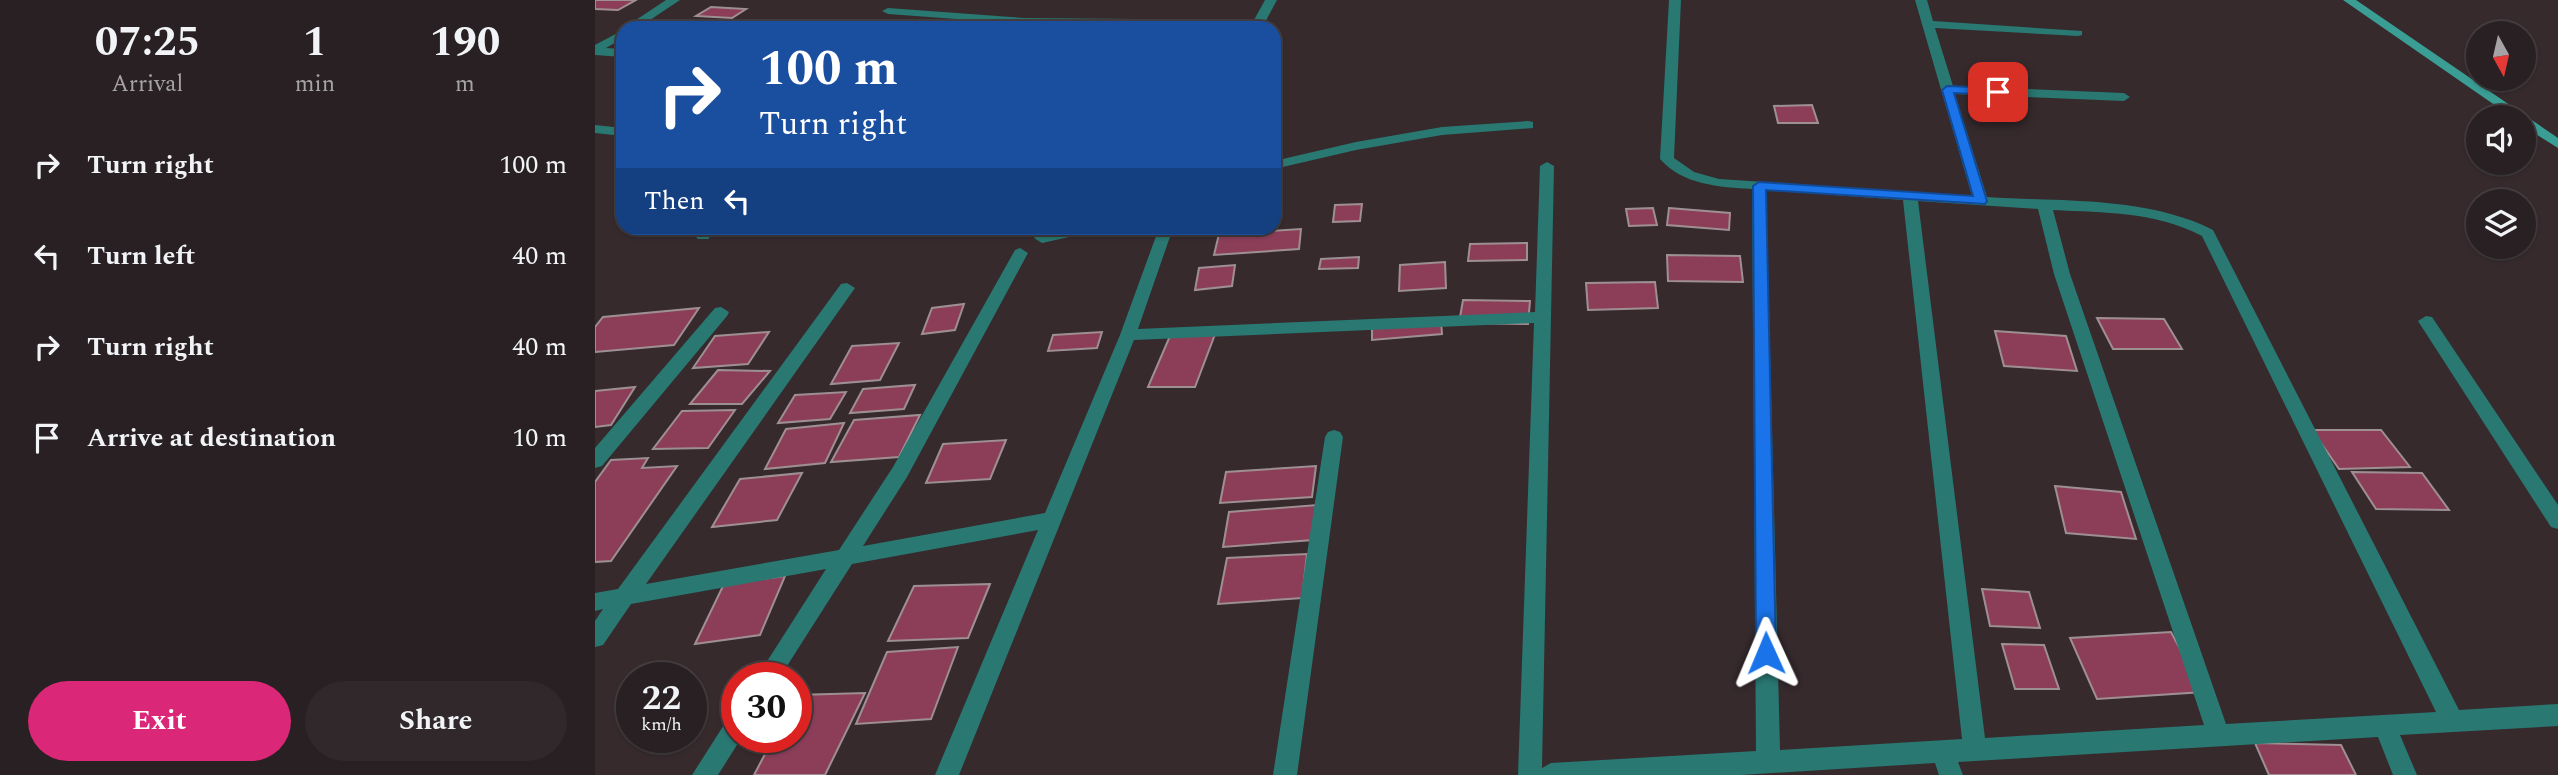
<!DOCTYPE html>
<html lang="en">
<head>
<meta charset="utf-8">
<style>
	body { margin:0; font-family:Spectral,serif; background:#30282a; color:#f1f3f6; height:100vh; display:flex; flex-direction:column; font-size:26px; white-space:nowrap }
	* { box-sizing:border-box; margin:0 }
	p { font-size:23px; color:#a5a3a5 }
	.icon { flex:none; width:38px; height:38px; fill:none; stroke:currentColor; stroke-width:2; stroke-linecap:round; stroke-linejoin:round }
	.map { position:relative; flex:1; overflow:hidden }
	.sheet { display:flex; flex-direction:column; background:#282022; width:595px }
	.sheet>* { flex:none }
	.banner { position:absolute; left:21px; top:21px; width:665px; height:214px; border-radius:21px; box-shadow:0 2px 5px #0004,0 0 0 2px #443e40; background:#1a4fa0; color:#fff; overflow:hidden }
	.needle { width:46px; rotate:172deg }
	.fabs { position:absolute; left:1871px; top:21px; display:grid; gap:14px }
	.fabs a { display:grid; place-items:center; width:70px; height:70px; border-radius:50%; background:#282022; box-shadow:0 2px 5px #0004,0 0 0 2px #443e40; font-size:35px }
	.speed { position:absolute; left:21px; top:662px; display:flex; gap:14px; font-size:35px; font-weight:700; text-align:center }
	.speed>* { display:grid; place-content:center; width:91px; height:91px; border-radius:50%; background:#282022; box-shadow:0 2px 5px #0004,0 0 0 2px #443e40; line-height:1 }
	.speed small { font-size:18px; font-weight:400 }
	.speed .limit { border:10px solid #d22; background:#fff; color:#111 }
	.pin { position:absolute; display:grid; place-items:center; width:60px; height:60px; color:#fff; margin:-30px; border-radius:14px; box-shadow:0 4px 10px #0006 }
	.me { position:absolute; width:77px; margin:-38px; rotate:359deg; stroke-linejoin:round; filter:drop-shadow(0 0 5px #0008) }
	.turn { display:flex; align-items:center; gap:24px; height:147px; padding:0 28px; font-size:32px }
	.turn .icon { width:91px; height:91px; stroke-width:2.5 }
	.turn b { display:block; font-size:49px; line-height:60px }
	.then { display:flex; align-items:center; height:66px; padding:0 28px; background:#0003; gap:14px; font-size:26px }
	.eta { display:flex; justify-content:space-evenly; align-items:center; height:119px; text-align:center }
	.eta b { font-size:42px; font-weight:700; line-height:49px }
	.button { display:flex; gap:14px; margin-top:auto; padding:14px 28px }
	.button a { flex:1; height:80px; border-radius:42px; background:#db2777; color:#fff; font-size:28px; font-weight:700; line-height:80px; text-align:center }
	.button a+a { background:#30282a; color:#f1f3f6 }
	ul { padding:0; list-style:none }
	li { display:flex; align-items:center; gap:21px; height:91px; padding:0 28px }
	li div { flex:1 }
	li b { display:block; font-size:26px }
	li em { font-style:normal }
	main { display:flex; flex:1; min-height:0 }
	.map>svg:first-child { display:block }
	.building { fill:#8c3e59; stroke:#9e8f93; stroke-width:2 }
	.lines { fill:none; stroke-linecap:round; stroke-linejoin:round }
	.minor { fill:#297872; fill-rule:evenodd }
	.secondary { fill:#3a9e95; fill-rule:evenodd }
	.route { fill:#1a73e8; stroke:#114b97; stroke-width:2 }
</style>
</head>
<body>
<main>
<section class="sheet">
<div class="eta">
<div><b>07:25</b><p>Arrival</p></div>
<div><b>1</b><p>min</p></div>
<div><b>190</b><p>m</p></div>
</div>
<ul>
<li><svg class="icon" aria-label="right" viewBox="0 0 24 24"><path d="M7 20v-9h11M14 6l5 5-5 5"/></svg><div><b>Turn right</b></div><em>100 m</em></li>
<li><svg class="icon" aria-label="left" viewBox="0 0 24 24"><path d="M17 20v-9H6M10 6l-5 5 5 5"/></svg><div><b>Turn left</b></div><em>40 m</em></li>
<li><svg class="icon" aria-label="right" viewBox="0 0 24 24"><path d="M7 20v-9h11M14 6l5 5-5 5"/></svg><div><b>Turn right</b></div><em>40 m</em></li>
<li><svg class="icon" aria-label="arrive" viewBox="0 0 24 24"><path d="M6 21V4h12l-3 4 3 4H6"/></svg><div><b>Arrive at destination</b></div><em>10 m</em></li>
</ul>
<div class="button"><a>Exit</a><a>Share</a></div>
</section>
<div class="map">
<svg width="1963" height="775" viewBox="0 0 1963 775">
	<rect width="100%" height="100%" fill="#362a2d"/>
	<g class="building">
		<path d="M0 0H41L23 10 0 9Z"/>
		<path d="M116 7 151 9 137 18 101 16Z"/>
		<path d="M1217 105 1223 123H1183L1179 106Z"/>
		<path d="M767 204 765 221 738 222 740 205Z"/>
		<path d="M1058 208 1062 225 1034 226 1031 209Z"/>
		<path d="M1074 208 1135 213 1134 230 1072 225Z"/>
		<path d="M706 229 704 249 619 255 624 234Z"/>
		<path d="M932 243V260L873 261 875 244Z"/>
		<path d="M1072 255 1145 256 1148 282 1073 281Z"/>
		<path d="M764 257 763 268 724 269 726 259Z"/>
		<path d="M850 262 851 288 804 291 805 265Z"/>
		<path d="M640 265 637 286 600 290 604 268Z"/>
		<path d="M1060 282 1063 308 993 310 991 283Z"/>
		<path d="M868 300 935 301 933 324 864 323Z"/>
		<path d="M369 304 360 330 327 334 337 308Z"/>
		<path d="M104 308 79 345 0 352V327L8 317Z"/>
		<path d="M1502 318 1569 319 1587 349H1518Z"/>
		<path d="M846 320 847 334 777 340V325Z"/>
		<path d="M578 329H622L600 387H553Z"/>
		<path d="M1400 331 1471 336 1482 371 1409 366Z"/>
		<path d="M174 332 153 364 98 368 120 336Z"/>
		<path d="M507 332 502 348 453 351 458 335Z"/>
		<path d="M304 343 285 380 236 384 257 346Z"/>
		<path d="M123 370 175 371 147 404H95Z"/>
		<path d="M320 385 309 409 255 413 268 389Z"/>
		<path d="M40 387 16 425 0 427V391Z"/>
		<path d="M251 392 235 419 183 423 200 395Z"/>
		<path d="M140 410 113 448 58 449 87 411Z"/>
		<path d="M325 415 304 457 236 462 259 420Z"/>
		<path d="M249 423 230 463 170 469 191 429Z"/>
		<path d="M1717 430H1786L1815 467 1744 469Z"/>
		<path d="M411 440 395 479 331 483 348 444Z"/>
		<path d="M53 458 47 468 82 466 16 561 0 562V482L16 460Z"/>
		<path d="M721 466 717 497 625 503 631 472Z"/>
		<path d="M1757 472 1827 473 1854 510 1781 509Z"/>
		<path d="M207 473 182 520 117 527 145 479Z"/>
		<path d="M1460 486 1526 492 1541 539 1471 533Z"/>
		<path d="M722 505 718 540 628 547 634 512Z"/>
		<path d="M712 554 707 598 623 604 632 558Z"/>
		<path d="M190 576 165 635 100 644 129 584Z"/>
		<path d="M395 584 373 638 293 641 319 586Z"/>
		<path d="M1387 589 1434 592 1445 628 1395 626Z"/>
		<path d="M1576 632 1608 692 1502 699 1475 638Z"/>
		<path d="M1407 644 1449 645 1464 689H1420Z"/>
		<path d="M363 647 336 719 261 724 292 652Z"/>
		<path d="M270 693 230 775H159L179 737H201V695Z"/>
		<path d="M1660 743 1746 745 1761 775H1674Z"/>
	</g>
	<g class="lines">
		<g class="minor">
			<path d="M71 0H85L43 28H29Z"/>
			<path d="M670 0H682L667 28 429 24 293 14 287 11 293 8 429 18 659 20Z"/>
			<path d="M1074 0H1086L1079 158 1099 172 1124 179 1377 196 1320 0H1332L1338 21 1487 31V35L1483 36 1340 28 1358 86 1529 93 1535 97 1529 101 1360 94 1392 197C1466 202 1551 196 1618 230L1864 710 1963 704V726L1805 735 1822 775H1798L1783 737 1363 762 1368 775H1344L1340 763 1146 775H923L939 323 539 340 364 775H340L443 530 257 564 185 677H162L231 569 36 604 8 645 0 647V621L8 609 0 611V593L23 589 246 284 252 283 260 288 51 584 244 550 298 467 420 250 425 248 433 253 312 477 268 546 450 513 525 335 564 228H578L543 329 940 312 945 166 952 162 959 166 947 768 956 763 1161 751 1157 189C1124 187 1088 185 1065 159ZM1171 190 1308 200 1367 739 1185 750ZM1323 201 1443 209 1459 274 1609 725 1390 738ZM1458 210C1511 213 1558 211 1607 236L1841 712 1631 724 1475 274Z"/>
			<path d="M28 30V38L11 48 28 49V57L0 55V45Z"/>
			<path d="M933 121 938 122V128L847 135 761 150 679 169V161L761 142 847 127Z"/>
			<path d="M0 125 28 128V136L0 133Z"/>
			<path d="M109 228H124L113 239H103L100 236Z"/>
			<path d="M476 228H503L501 231 447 243 439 238 442 235Z"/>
			<path d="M126 307 134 312 132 316 7 466 0 468V448L120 308Z"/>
			<path d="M1831 316 1837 317 1963 505V529L1956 527 1823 321Z"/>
			<path d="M739 430 745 432 748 437 702 775H678L730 437 733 432Z"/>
			<path d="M142 714V737H147L123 775H97L134 717Z"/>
		</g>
		<path class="secondary" d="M1748 0H1761L1963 138V148L1928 126V117H1917Z"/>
	</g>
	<path class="route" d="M1352 86 1403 88 1408 92 1403 95 1359 93 1392 201 1390 204 1171 190 1181 653 1178 659 1171 662 1164 659 1161 653 1158 186 1164 182 1378 196 1347 90Z"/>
</svg>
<div class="fabs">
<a><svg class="needle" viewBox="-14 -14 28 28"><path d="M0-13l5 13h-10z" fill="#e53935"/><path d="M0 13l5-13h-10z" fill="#a5a3a5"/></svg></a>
<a><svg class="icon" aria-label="sound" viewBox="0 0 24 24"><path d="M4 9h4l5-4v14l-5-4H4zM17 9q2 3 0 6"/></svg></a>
<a><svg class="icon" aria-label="layers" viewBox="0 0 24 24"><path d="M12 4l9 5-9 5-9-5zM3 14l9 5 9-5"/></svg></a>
</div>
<div class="speed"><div>22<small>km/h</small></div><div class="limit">30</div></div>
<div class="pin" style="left:1403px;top:92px;background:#d93025"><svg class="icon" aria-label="arrive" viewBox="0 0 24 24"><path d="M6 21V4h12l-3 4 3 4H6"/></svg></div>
<svg class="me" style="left:1171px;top:653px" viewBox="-20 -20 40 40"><path d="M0-17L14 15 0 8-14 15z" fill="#1a73e8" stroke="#fff" stroke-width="4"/></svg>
<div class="banner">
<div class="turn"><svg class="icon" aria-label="right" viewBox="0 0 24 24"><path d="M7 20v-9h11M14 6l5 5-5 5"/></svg><div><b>100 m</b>Turn right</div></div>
<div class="then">Then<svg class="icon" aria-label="left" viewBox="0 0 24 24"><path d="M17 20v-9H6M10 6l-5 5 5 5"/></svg></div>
</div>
</div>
</main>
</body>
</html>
